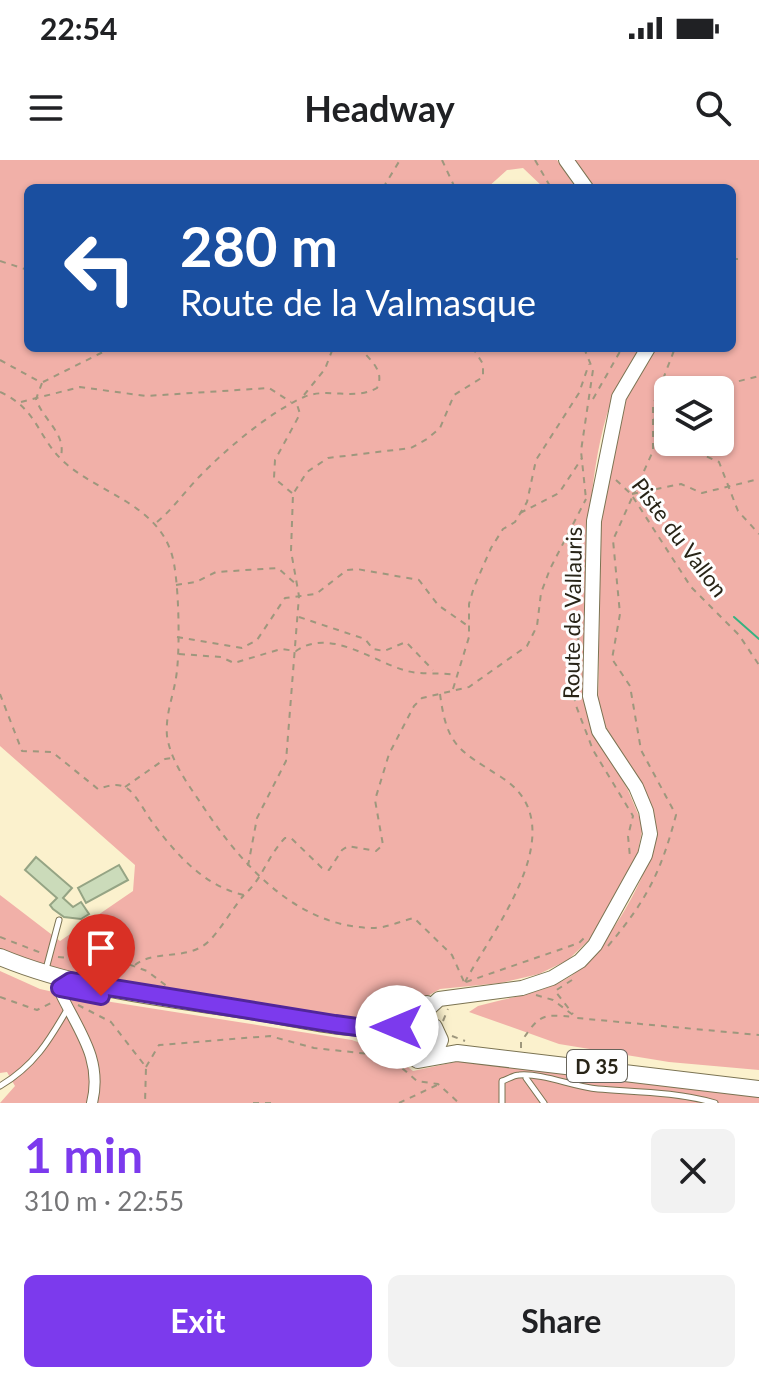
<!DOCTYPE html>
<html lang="en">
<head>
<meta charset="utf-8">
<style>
	body { margin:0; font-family:Lato,sans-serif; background:#f2f2f2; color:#202124; height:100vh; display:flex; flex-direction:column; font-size:30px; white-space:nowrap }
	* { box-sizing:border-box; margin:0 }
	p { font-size:26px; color:#757577 }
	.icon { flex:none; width:44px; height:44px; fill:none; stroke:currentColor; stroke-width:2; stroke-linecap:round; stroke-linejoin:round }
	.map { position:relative; height:943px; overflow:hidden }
	.panel { display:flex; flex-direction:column; background:#fff; flex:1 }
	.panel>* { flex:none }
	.hud { position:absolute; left:24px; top:24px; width:712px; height:168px; border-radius:12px; box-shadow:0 2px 6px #0004; background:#1a4fa0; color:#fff; overflow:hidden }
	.buttons { position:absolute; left:654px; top:216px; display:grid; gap:16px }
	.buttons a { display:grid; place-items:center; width:80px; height:80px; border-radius:12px; background:#fff; box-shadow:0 2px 6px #0004; font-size:40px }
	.pin { position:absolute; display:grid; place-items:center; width:68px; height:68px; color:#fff; margin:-82px -34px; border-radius:50% 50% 50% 0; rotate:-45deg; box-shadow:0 0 8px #0007 }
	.pin .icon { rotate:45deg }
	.me { position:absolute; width:88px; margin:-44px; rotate:270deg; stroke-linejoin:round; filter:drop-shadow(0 0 6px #0008) }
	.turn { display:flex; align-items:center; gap:28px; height:168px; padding:0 24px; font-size:36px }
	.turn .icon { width:104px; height:104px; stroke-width:2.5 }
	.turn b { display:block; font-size:56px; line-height:68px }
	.round { display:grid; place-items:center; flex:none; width:84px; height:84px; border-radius:12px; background:#f2f2f2 }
	.overview { display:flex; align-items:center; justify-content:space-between; height:136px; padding:0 24px }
	h1 { font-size:48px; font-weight:700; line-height:60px; color:#7c3aed }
	.action { display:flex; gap:16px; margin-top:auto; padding:16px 24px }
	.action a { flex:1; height:92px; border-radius:12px; background:#7c3aed; color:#fff; font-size:32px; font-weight:700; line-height:92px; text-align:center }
	.action a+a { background:#f2f2f2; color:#202124 }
	.status { display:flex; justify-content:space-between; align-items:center; height:56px; padding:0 40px; background:#fff; direction:ltr }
	.status svg { height:22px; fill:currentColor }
	header { display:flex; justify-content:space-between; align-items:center; height:104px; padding:0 24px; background:#fff; font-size:36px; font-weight:700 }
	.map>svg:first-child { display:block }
	.forest { fill:#f1b0a8; fill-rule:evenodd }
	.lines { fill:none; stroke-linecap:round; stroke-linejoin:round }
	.stream { stroke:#36b281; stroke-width:2 }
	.building { fill:#cbdbba; stroke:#95a484; stroke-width:2 }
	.service-casing { stroke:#7b7352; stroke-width:7 }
	.minor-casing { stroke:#7b7352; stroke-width:12 }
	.secondary-casing { stroke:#7b7352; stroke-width:16 }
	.primary-casing { stroke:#7b7352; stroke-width:18 }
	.path { stroke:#9e977d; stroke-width:2; stroke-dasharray:6 6; stroke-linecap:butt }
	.service { stroke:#fff; stroke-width:5 }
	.minor { stroke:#fff; stroke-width:10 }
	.secondary { stroke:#fff; stroke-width:14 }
	.primary { stroke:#fff; stroke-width:16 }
	.route-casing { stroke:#51269a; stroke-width:20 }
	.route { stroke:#7c3aed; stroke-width:14 }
	.labels { text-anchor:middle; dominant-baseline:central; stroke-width:6; stroke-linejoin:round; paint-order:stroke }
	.shield { fill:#fefefe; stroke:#68655c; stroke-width:2 }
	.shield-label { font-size:20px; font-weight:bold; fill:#282417 }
	.street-label { font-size:22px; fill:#282417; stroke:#fefefe }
</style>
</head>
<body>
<div class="status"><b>22:54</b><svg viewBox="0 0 49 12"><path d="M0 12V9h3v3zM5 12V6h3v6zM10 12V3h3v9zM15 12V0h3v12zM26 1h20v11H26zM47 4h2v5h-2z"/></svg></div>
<header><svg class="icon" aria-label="menu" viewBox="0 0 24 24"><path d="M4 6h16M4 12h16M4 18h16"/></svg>Headway<svg class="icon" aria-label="search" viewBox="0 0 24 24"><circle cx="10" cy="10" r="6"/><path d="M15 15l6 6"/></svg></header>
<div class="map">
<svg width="759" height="943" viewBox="0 0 759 943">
	<rect width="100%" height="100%" fill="#fbf1cd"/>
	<g class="forest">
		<path d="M0 0H557L576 28H544L523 8 507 10 487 28H28V188H640C630 205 618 224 611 242 581 328 588 448 584 540L591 568 628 630 643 666 637 696 595 774 568 800 539 814 501 823 440 829 395 854 366 861 100 823 0 794V735L60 781 133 731 135 705 0 586Z"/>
		<path d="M573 0H759V910L669 902 559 884 469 852 478 846C509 837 543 834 571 816 603 796 663 698 655 659 650 630 618 589 603 562L598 546 601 364 625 240 654 188H732V28H594ZM668 230H720V282H668Z"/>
		<path d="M0 811 40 829 67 835 352 880 389 893 413 911 460 901 759 935V943H0L15 926 7 912 0 913Z"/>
	</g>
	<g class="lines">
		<path class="stream" d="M734 457 759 479"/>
	</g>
	<g class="building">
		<path d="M36 697 72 728 63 738 73 747 81 742 89 754 81 759 64 757 53 749 50 745 57 738 25 710Z"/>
		<path d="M119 705 128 720 86 743 78 728Z"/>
	</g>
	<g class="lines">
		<g class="service-casing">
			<g id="service">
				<path d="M46 809 59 760"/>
				<path d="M526 918 544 943"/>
				<path d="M0 926C34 906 49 881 68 848"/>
				<path d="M502 943V921C506 920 514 915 519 915 544 913 573 927 598 929 637 932 677 932 715 943"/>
			</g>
		</g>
		<g class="minor-casing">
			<path id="minor" d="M71 821 60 832C78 870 103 899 92 943"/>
		</g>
		<g class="secondary-casing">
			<g id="secondary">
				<path d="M566 0 586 28"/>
				<path d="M413 863 439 839 522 828 552 818 580 801 595 785 645 695 650 674 646 651 636 627 599 571 590 536 594 361 619 237 648 188"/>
				<path d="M380 864 427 843"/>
			</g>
		</g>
		<g class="primary-casing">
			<g id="primary">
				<path d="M0 797C79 830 167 838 251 851 302 859 357 875 409 865"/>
				<path d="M433 896 440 880 434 867 419 861C405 865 399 874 402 888L418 900 457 893 759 929"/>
			</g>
		</g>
		<g class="path">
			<path d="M442 0 455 28"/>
			<path d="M535 0 551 28"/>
			<path d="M383 28 400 0"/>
			<path d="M732 99H742"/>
			<path d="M0 101 28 110"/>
			<path d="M584 188 593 210 581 291 586 339"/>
			<path d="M0 200 42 223 36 239C43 260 66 273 61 296"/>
			<path d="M43 222 111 188"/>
			<path d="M704 230 759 216"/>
			<path d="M0 232C38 249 37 277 64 302 100 334 157 344 172 395 179 419 180 484 177 510 175 533 165 552 167 576 171 602 188 624 202 645 241 704 296 767 373 768 386 768 401 761 414 758L452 795 465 824"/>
			<path d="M304 235 325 209 333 188"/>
			<path d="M593 239 622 188"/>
			<path d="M21 242 80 227 146 236 269 228 291 242"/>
			<path d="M668 250 663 257 668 273"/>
			<path d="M654 259 668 247"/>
			<path d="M674 282 719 302 738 351 759 374"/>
			<path d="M616 320 631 334 691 427 739 475 759 505"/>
			<path d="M292 333 274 318 275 300 300 254 296 241"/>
			<path d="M632 334 681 324 702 333 759 319"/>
			<path d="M520 353 559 333 582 298"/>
			<path d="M157 362C174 348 185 331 200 316 226 289 270 252 304 237 327 227 354 241 377 228 385 211 371 201 360 188"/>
			<path d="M581 405 574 443 580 462 574 520 575 543 593 590 633 656 628 676 630 697"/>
			<path d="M176 425 196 422 216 412 278 408 297 425"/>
			<path d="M299 457 365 479 373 489 384 491 406 482 433 510"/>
			<path d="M177 477 242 488 257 480 285 438 316 434 347 410 357 409 419 420 438 445 468 466"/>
			<path d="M179 494 221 497 234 503 281 489 296 491C330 467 373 502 407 511 422 515 440 512 456 515"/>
			<path d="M453 529 469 477V444L474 427 491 388 503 369 515 362 527 342 536 300 579 233 589 204"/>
			<path d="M0 534 22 591 52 592 98 629C108 626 118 622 128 629 136 635 144 650 150 659 174 692 203 726 244 735 264 717 266 698 285 678H291L322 708 329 710 342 690 348 686 376 691 383 685 375 640 389 594 414 546 422 538 469 527 527 486 537 466 541 433 550 409 586 339"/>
			<path d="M440 534C447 587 459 590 501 617 578 665 493 769 465 822"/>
			<path d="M125 627 165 599 173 598"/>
			<path d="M248 706 257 658 286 601 299 436 291 391 293 334 307 312 328 298 411 288 427 279 440 268 454 235 483 217V204L473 188"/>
			<path d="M0 777 44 794"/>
			<path d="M608 786C647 740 661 712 676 655L641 590 630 526 612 499 620 454 613 380 653 291V245L675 188"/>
			<path d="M58 797 125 803 147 811 168 827"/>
			<path d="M135 805C156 789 187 801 208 782 220 771 232 749 244 735"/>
			<path d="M85 810 97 803"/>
			<path d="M572 820 555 831 573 854"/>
			<path d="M466 822 579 783 586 776"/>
			<path d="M536 835 553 840 577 858 759 875"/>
			<path d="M0 837 37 850 55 841"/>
			<path d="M78 845 111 862 146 907 145 943"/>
			<path d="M443 861 448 849"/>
			<path d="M452 876 465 881"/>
			<path d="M376 881 389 885"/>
			<path d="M521 888V882C540 854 541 854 575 857"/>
			<path d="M146 907 159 885 270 876 314 888 388 896 417 921 438 924 459 943"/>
			<path d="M253 943H271"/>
			<path d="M399 943 437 925"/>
		</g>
		<use href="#service" class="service"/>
		<use href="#minor" class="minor"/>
		<use href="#secondary" class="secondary"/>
		<use href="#primary" class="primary"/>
	</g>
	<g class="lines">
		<g class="route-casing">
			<path id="route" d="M101 836 60 828 71 821 335 864 372 869 397 867"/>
		</g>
		<use href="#route" class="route"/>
	</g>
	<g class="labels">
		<rect class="shield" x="567" y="890" width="60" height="32" rx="6"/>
		<g class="shield-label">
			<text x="597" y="906">D 35</text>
		</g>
		<g class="street-label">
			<text transform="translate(680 377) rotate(53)">Piste du Vallon</text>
			<text transform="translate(572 453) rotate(-89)">Route de Vallauris</text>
		</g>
	</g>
</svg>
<div class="buttons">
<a><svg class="icon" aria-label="layers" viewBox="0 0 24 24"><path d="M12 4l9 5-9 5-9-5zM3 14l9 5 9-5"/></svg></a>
</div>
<div class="pin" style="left:101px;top:836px;background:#d93025"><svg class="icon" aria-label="arrive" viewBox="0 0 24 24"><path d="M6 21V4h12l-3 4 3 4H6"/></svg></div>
<svg class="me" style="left:397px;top:867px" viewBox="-20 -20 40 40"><circle r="19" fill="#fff"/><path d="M0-13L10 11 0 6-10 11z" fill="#7c3aed"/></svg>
<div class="hud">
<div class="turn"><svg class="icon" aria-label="left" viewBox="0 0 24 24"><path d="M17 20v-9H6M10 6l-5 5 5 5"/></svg><div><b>280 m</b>Route de la Valmasque</div></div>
</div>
</div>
<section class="panel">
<div class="overview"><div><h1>1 min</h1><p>310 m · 22:55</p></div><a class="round"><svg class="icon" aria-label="close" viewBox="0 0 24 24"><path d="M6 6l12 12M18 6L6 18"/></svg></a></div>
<div class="action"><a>Exit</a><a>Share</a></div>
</section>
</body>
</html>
